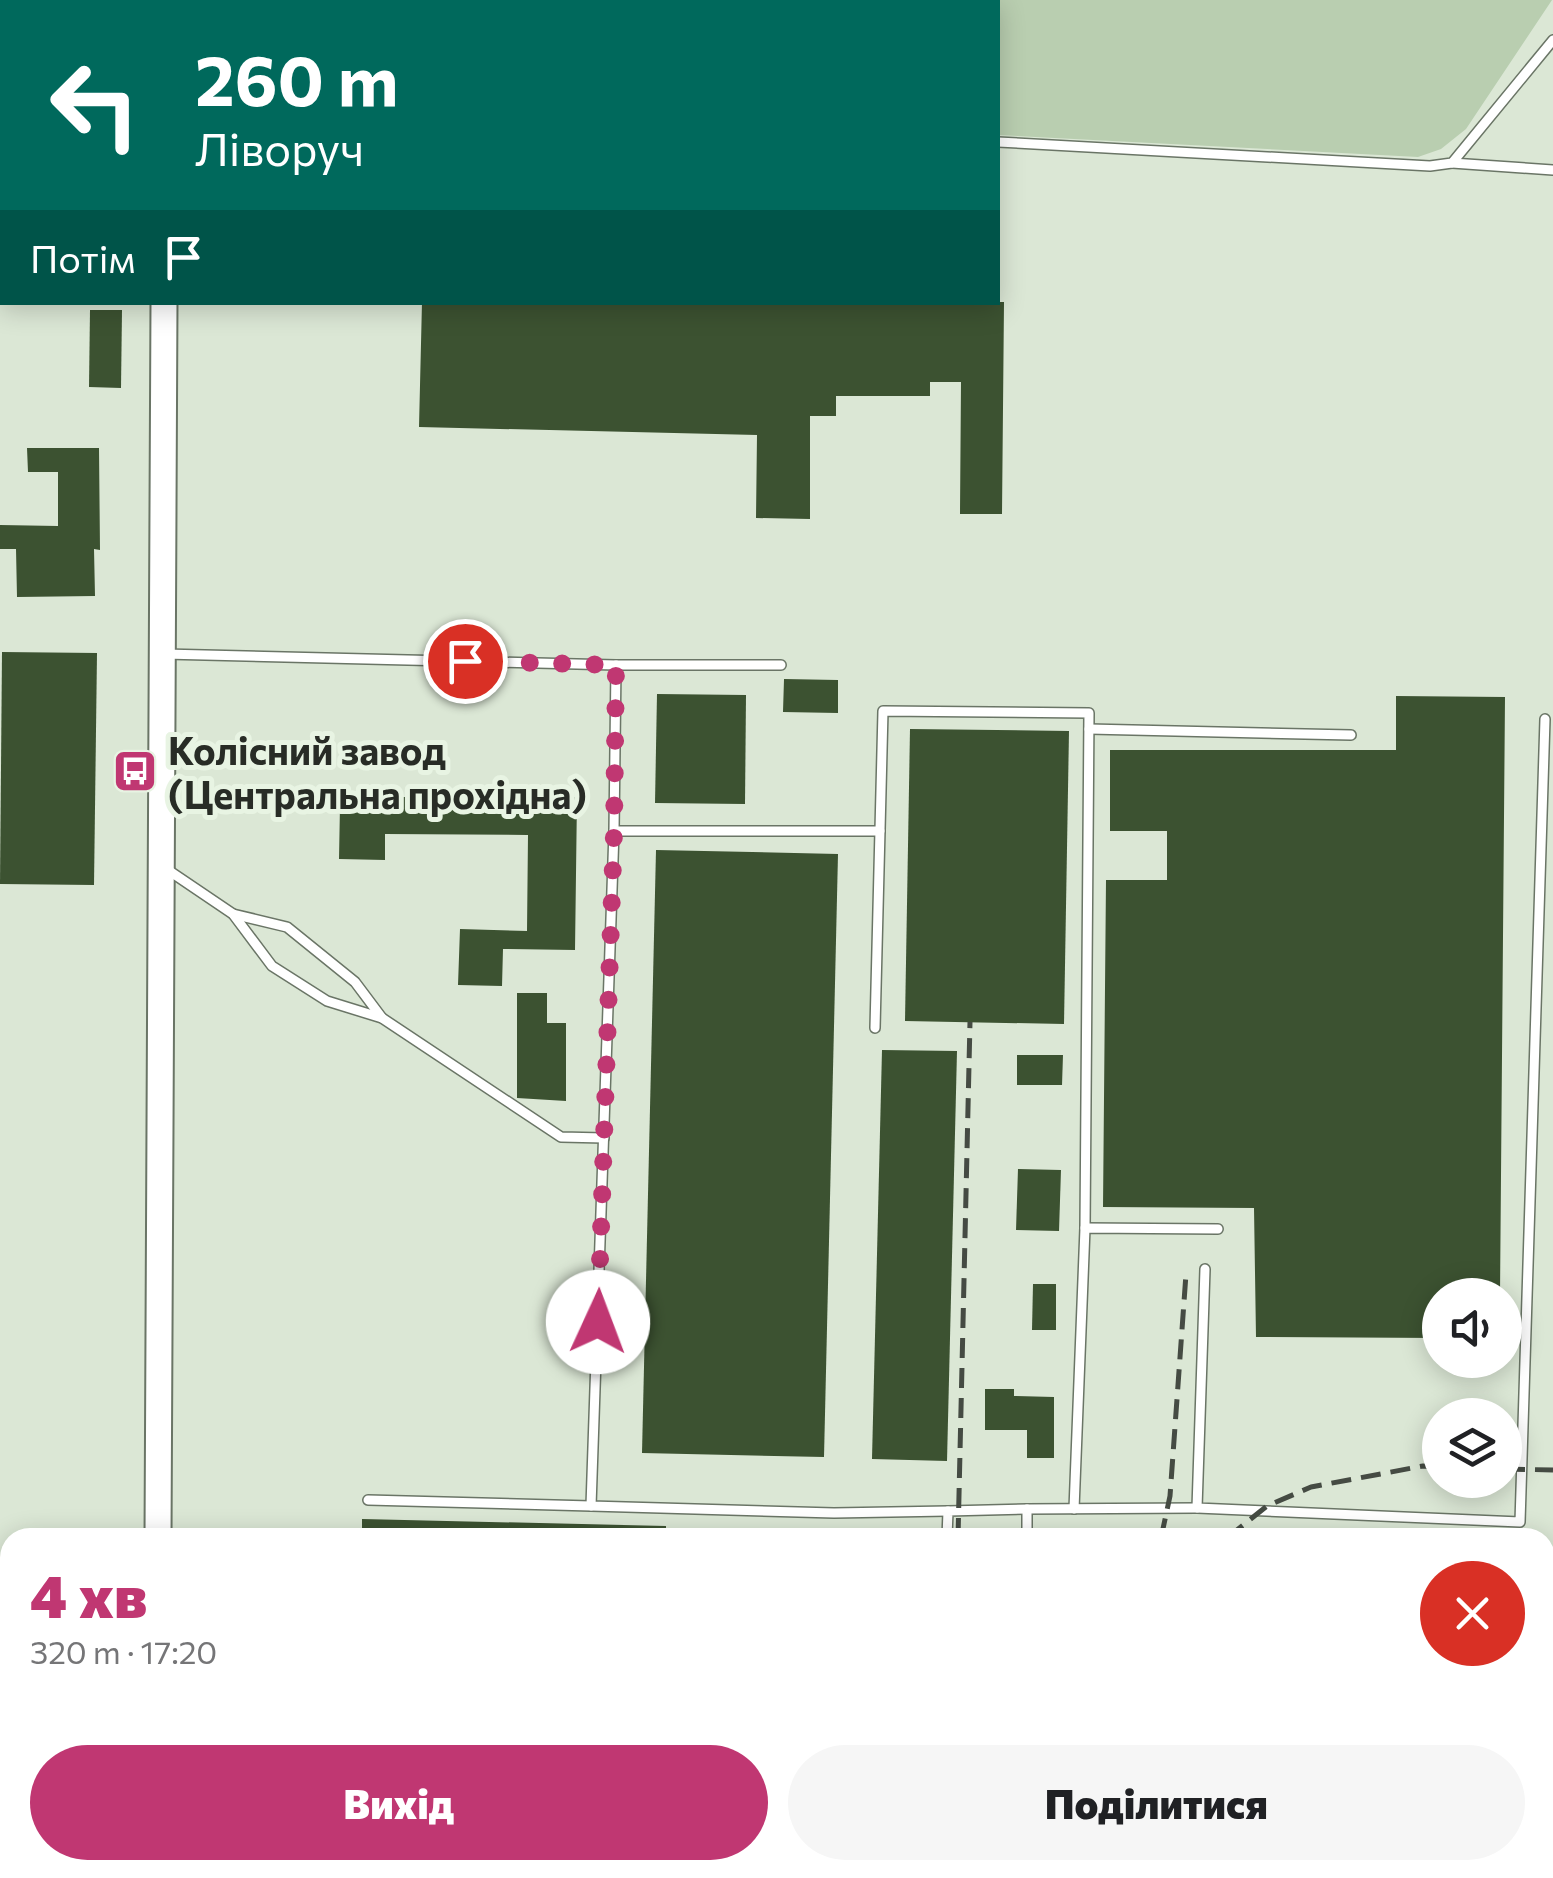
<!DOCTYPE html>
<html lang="uk">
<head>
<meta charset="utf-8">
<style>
	body { margin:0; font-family:Commissioner,sans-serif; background:#f6f6f6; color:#202124; height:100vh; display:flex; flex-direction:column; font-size:38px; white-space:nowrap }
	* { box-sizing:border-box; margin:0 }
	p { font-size:32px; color:#757577 }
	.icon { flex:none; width:55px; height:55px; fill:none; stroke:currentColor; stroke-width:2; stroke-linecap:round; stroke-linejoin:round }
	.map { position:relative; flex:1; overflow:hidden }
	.side { position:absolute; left:0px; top:1528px; width:1555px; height:352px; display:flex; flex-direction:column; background:#fff; border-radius:30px 30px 0 0; box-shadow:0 5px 25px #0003 }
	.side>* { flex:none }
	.top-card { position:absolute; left:0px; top:0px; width:1000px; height:305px; box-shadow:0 5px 25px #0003; background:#00695c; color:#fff; overflow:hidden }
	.buttons { position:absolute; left:1422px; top:1278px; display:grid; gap:20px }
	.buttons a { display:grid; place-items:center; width:100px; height:100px; border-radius:50%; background:#fff; box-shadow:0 5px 25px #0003; font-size:50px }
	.pin { position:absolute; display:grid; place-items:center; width:85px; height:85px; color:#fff; margin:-42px; border:5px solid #fff; border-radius:50%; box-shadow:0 2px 10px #0007 }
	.me { position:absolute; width:110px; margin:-55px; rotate:2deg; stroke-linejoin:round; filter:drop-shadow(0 0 8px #0008) }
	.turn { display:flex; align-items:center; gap:35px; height:210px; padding:0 30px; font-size:45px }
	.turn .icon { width:130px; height:130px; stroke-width:2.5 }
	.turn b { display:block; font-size:70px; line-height:85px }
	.then { display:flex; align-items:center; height:95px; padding:0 30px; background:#0003; gap:20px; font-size:38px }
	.round { display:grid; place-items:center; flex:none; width:105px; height:105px; border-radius:52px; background:#f6f6f6 }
	.summary { display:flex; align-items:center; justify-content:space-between; height:170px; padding:0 30px }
	h1 { font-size:60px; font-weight:800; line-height:75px; color:#c03772 }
	.button { display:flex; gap:20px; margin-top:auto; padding:20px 30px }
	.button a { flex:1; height:115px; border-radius:60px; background:#c03772; color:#fff; font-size:40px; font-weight:800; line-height:115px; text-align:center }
	.button a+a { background:#f6f6f6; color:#202124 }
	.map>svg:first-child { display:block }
	.green { fill:#b9ceb0 }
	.building { fill:#3c5231 }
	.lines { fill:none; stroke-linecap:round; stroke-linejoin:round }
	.lane-casing { stroke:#6a7566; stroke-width:12 }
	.secondary-casing { stroke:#6a7566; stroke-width:29 }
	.path { stroke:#8a9286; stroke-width:2.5; stroke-dasharray:8 5; stroke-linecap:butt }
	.lane { stroke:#fff; stroke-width:9 }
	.secondary { stroke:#fff; stroke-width:25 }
	.rail { stroke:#454b43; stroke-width:5; stroke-dasharray:20 10; stroke-linecap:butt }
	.route { stroke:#c03772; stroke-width:18; stroke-dasharray:0 32.4 }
	.labels { text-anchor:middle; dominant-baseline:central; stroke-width:10; stroke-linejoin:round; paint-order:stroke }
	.poi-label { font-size:38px; font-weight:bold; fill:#282c26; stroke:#e8f4e3; text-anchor:start }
</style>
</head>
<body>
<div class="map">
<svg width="1553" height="1878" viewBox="0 0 1553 1878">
	<rect width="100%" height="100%" fill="#dbe7d5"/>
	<path class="green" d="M192 0H1552L1466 129 1441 149 1418 157 998 135V2Z"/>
	<g class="building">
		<path d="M422 302H1004L1002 514H960L961 382H930V396H836V416H810V519L756 518 757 435 419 427Z"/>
		<path d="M90 310H122L121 388 89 387Z"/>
		<path d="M27 448H99L100 550 94 549 95 596 17 597 16 549H0V525L58 526V472H28Z"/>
		<path d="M2 652 97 653 94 885 0 884Z"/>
		<path d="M784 679 838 680V713L783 712Z"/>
		<path d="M657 694 746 695 745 804 655 803Z"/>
		<path d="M1396 696 1505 697 1500 1295H1440V1338L1256 1337 1254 1208 1103 1207 1106 880H1167V831H1110V750H1396Z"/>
		<path d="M910 729 1069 731 1064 1024 905 1021Z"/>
		<path d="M377 797H577L575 950 503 949 502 986 458 985 460 929 527 931 528 835 385 834V860L339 859 340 805H377Z"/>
		<path d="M656 850 838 854 824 1457 642 1453Z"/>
		<path d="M517 993H547V1023H566V1101L517 1098Z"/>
		<path d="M882 1050 957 1051 947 1461 872 1459Z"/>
		<path d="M1017 1055H1063L1062 1085H1017Z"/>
		<path d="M1018 1169 1061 1170 1059 1231 1016 1230Z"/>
		<path d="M1033 1284H1056V1330H1032Z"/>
		<path d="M985 1389H1014V1396L1054 1397V1458H1027V1430H985Z"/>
		<path d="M362 1519 666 1526V1538H362Z"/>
	</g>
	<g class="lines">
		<g class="lane-casing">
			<g id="lane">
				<path d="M34 0V2"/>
				<path d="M155 0 156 2"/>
				<path d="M181 2V0"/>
				<path d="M0 5H2"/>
				<path d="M998 142 1430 166 1452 163 1553 40"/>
				<path d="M1452 163 1553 170"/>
				<path d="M164 654 616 665"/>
				<path d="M781 665H616L614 831H880"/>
				<path d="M1089 729 1351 735"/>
				<path d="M614 831 591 1506 834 1513 948 1511"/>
				<path d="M165 868 233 914 272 966 327 1001 382 1018 561 1137 604 1138"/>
				<path d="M233 914 287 927 355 982 382 1018"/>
				<path d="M875 1028 883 711 1089 713 1085 1228"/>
				<path d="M1205 1269 1197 1508 1520 1522 1545 719"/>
				<path d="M368 1500 591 1506"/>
				<path d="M1074 1509 1085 1228 1218 1229"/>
				<path d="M947 1538 948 1511 1027 1509"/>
				<path d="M1027 1538V1509L1197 1508"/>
				<path d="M940 1878V1870"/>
				<path d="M1019 1878V1870"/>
			</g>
		</g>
		<g class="secondary-casing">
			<g id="secondary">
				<path d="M0 94 2 92"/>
				<path d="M0 113H2"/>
				<path d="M158 1538 164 302"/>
				<path d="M155 1878V1870"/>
			</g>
		</g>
		<g class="path">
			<path d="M210 2 211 0"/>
			<path d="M679 2V0"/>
		</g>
		<use href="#lane" class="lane"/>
		<use href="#secondary" class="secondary"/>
		<g class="rail">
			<path d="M1505 1469 1553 1470"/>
			<path d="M906 1538V1537"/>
			<path d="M958 1538 970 1022"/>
			<path d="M1161 1538 1170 1496 1186 1274"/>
			<path d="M1227 1538 1267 1506 1311 1487 1423 1466 1440 1467"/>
			<path d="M0 1601 10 1582"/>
			<path d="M957 1870V1878"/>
			<path d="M861 1878V1870"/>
			<path d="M902 1878V1870"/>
			<path d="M1113 1878V1870"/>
			<path d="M1133 1878 1134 1870"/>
		</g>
	</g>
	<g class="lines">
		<path class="route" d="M465 661 616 665 614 832 598 1322"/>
	</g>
	<defs>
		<g id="bus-square" transform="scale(2.25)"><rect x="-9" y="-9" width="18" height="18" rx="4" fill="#c03772" stroke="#e8f4e3"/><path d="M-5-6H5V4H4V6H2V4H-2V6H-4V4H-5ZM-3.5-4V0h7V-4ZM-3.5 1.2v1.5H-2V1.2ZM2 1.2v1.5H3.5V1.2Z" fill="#fff"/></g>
	</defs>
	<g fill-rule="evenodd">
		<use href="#bus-square" x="135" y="771"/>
	</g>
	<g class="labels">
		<g class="poi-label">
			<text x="168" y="749">Колісний завод<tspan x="168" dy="44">(Центральна прохідна)</tspan></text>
		</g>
	</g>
</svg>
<div class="buttons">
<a><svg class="icon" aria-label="sound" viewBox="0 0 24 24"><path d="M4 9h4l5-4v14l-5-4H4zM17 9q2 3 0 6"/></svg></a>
<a><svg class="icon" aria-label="layers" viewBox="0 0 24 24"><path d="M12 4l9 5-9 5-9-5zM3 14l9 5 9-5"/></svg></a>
</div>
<div class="pin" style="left:465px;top:661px;background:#d93025"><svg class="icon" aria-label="arrive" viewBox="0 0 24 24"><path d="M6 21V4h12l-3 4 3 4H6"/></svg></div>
<svg class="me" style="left:598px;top:1322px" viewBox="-20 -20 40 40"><circle r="19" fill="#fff"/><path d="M0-13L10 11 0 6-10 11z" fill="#c03772"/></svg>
<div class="top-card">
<div class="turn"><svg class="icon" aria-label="left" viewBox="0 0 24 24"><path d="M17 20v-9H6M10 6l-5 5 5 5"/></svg><div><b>260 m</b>Ліворуч</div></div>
<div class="then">Потім<svg class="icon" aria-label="arrive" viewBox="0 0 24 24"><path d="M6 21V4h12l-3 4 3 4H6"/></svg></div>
</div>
<section class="side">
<div class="summary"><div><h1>4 хв</h1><p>320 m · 17:20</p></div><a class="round" style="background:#d93025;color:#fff"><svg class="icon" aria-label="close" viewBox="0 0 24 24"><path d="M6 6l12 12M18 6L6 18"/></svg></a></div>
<div class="button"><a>Вихід</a><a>Поділитися</a></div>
</section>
</div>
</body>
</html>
